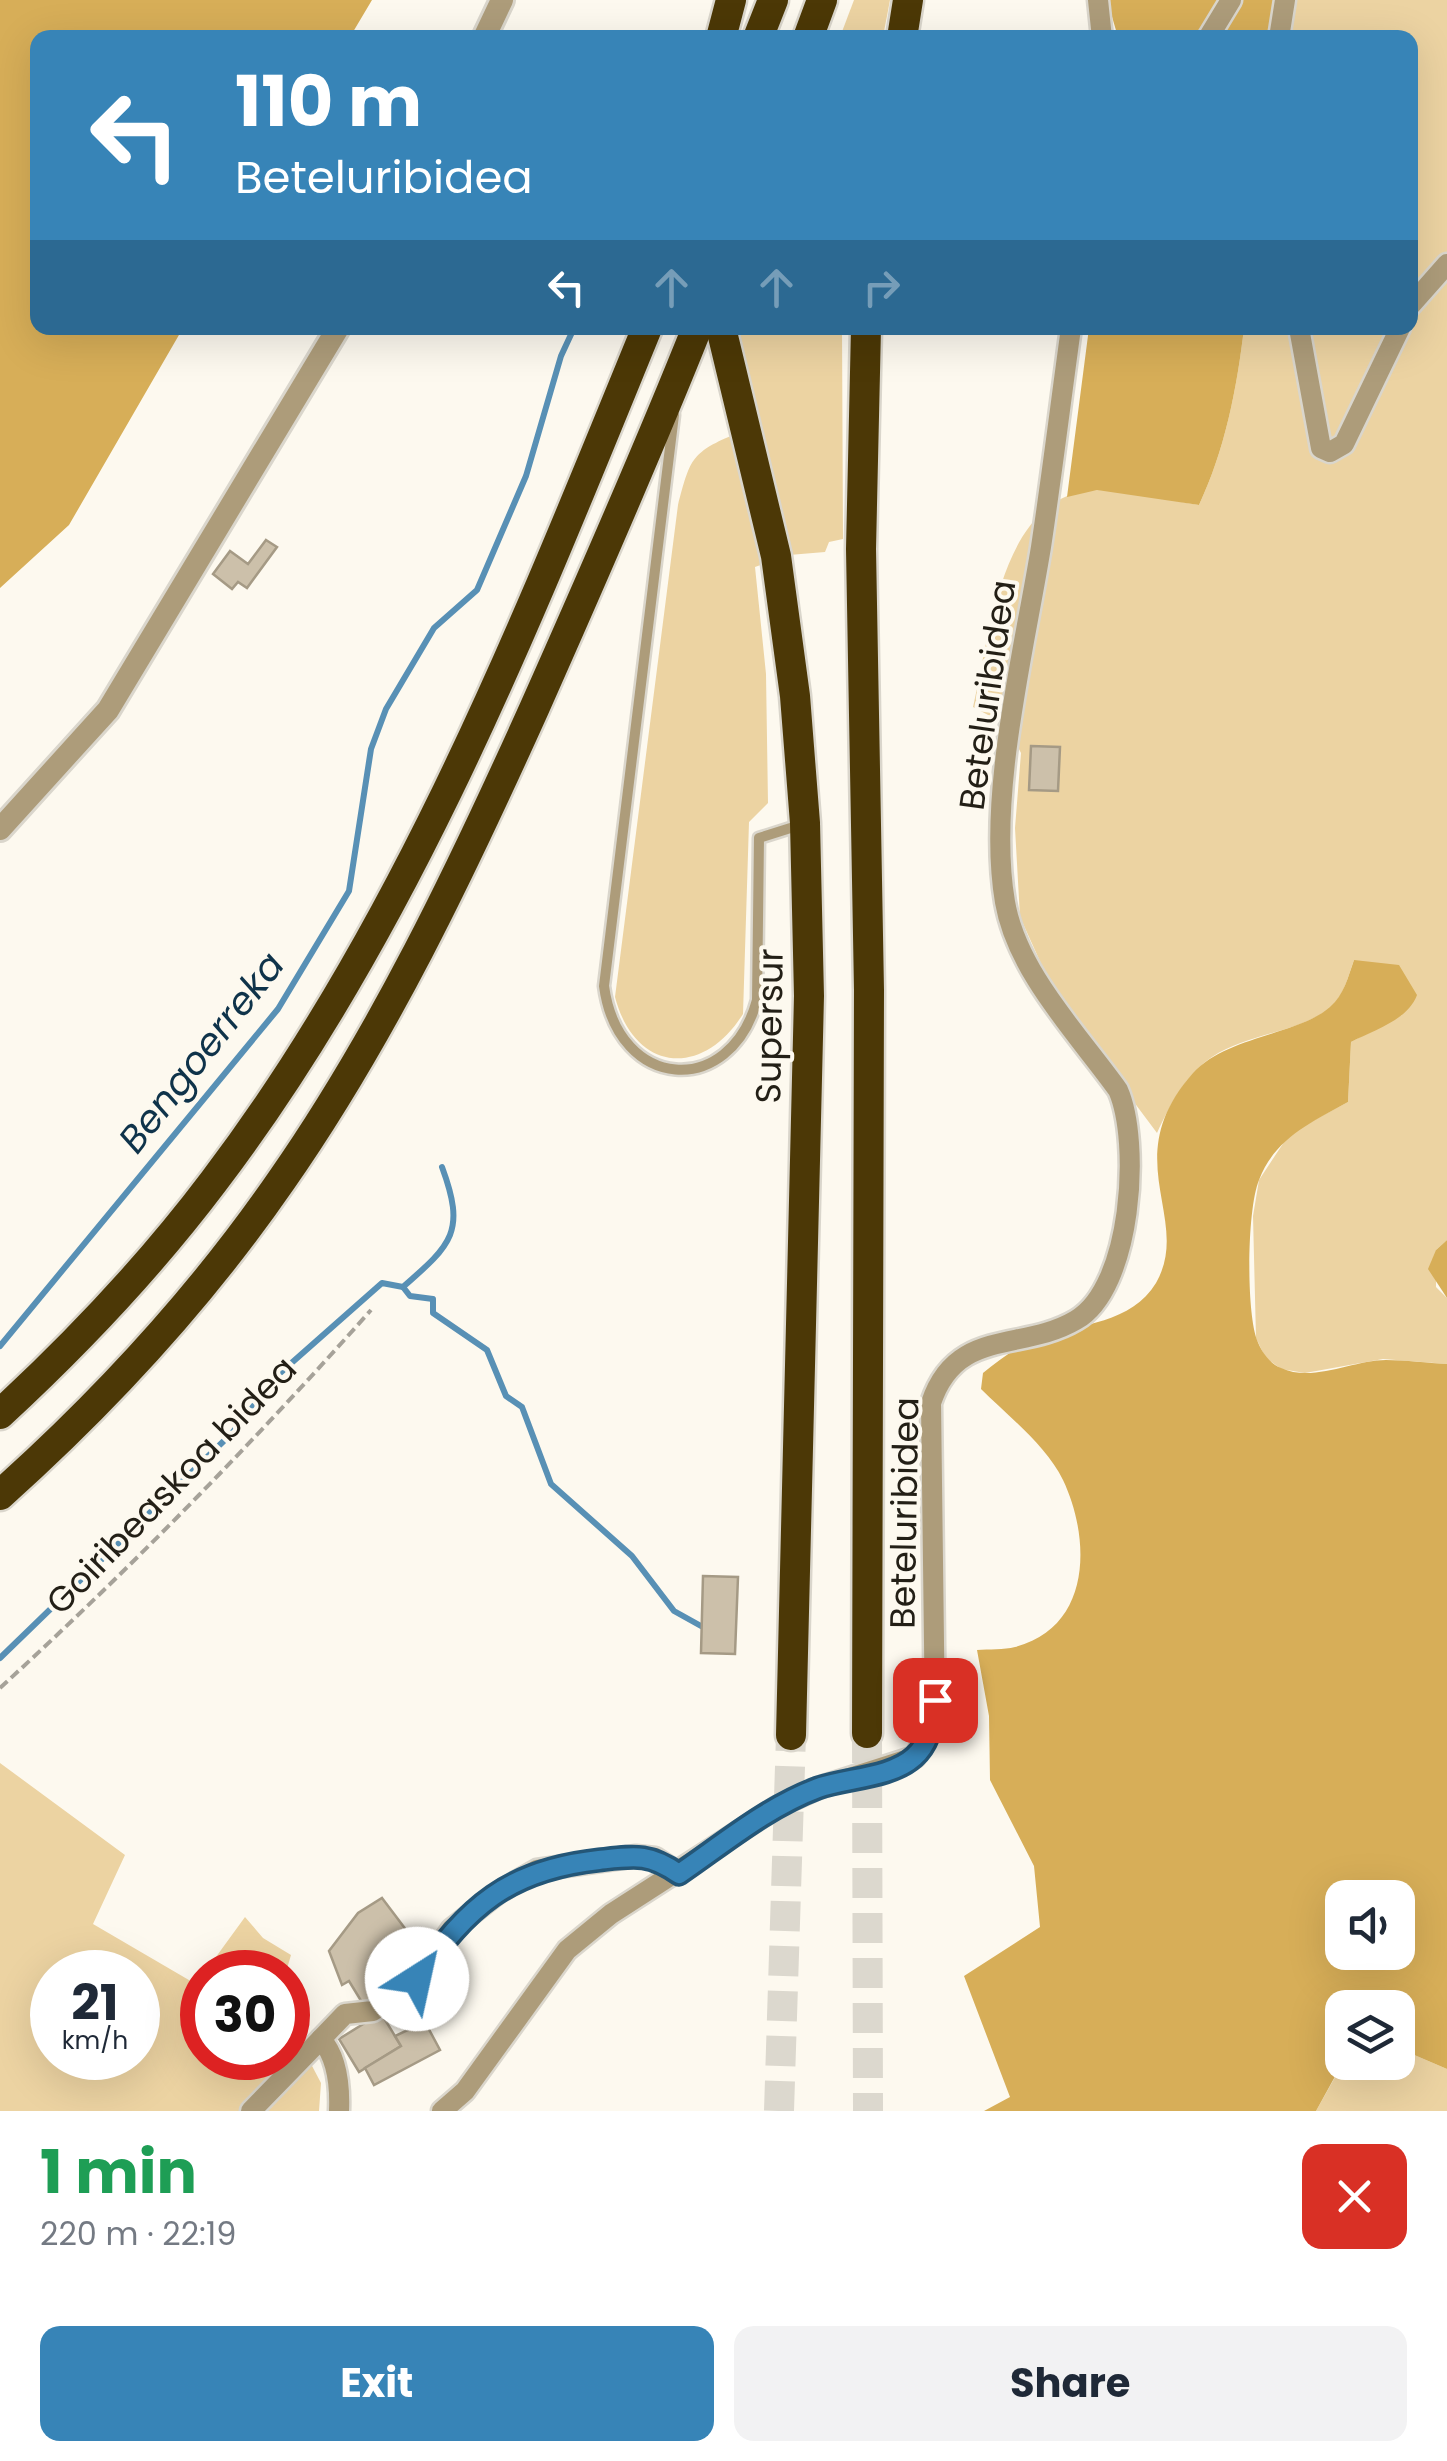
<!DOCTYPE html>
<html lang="en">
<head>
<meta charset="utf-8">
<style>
	body { margin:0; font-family:Poppins,sans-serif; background:#f2f2f3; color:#1f2937; height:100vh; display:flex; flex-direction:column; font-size:38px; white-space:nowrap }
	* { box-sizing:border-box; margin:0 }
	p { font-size:32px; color:#747a83 }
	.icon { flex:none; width:55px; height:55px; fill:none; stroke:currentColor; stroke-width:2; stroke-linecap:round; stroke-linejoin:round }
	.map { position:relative; height:2111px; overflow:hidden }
	.drawer { display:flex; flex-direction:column; background:#fff; flex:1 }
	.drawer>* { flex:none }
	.guide { position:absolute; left:30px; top:30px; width:1388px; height:305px; border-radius:20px; box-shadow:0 10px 40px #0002; background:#3784b7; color:#fff; overflow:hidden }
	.fabs { position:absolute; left:1325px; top:1880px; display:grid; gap:20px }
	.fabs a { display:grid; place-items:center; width:90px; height:90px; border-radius:20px; background:#fff; box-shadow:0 10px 40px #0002; font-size:50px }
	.speed { position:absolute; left:30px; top:1950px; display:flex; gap:20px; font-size:50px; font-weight:700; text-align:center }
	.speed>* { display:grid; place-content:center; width:130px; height:130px; border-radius:50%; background:#fff; box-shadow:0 10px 40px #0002; line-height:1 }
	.speed small { font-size:25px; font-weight:400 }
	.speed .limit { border:15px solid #d22; background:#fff; color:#111 }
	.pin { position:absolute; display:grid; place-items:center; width:85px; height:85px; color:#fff; margin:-42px; border-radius:20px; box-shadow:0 5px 15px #0006 }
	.me { position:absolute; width:110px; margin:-55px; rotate:35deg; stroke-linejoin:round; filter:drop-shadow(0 0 8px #0008) }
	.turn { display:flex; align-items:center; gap:35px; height:210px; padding:0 40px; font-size:45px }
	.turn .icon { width:130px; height:130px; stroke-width:2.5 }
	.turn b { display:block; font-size:70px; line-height:85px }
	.lanes { display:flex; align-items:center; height:95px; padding:0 40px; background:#0003; justify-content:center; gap:50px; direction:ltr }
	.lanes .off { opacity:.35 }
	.round { display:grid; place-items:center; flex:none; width:105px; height:105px; border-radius:20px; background:#f2f2f3 }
	.summary { display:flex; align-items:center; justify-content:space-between; height:170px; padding:0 40px }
	h1 { font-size:60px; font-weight:700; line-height:75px; color:#1e9e55 }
	.primary-button { display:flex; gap:20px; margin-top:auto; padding:20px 40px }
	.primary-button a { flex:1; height:115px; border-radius:20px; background:#3784b7; color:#fff; font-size:40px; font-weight:700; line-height:115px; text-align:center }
	.primary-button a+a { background:#f2f2f3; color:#1f2937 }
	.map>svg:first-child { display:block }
	.green { fill:#ecd3a2; fill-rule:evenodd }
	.forest { fill:#d7ae58; fill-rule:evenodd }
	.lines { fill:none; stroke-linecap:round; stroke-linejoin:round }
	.stream { stroke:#5890b5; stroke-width:6 }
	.building { fill:#ccc0aa; stroke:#a59a85; stroke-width:2.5 }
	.motorway-tunnel { stroke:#dcd8ce; stroke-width:30; stroke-dasharray:30 15; stroke-linecap:butt }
	.service-casing { stroke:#dad6cc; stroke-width:15 }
	.minor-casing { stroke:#dad6cc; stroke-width:25 }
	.tertiary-casing { stroke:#dad6cc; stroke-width:28 }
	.motorway-casing { stroke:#dad6cc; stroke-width:35 }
	.path { stroke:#a6a299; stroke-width:4; stroke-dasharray:10 5; stroke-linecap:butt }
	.service { stroke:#ad9c7a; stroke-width:10 }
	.minor { stroke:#ad9c7a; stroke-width:20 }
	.tertiary { stroke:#ad9c7a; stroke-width:22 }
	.motorway { stroke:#4c3806; stroke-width:30 }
	.route-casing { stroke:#245677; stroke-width:25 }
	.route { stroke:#3784b7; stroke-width:18 }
	.labels { text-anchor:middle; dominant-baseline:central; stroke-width:8; stroke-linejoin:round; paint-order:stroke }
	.street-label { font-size:35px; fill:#231f16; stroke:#fdf9ef }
	.water-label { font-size:38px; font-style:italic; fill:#0f334a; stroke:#fdf9ef }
</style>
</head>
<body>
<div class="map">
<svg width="1447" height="2111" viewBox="0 0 1447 2111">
	<rect width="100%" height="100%" fill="#fdf9ef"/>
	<g class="green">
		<path d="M854 0H890L883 37H840Z"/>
		<path d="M1296 0H1447V1240L1436 1250V1287L1447 1298V1364L1383 1359 1305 1373 1281 1369 1265 1357 1256 1338 1253 1216 1259 1180 1290 1133 1348 1102 1351 1042 1402 1015 1354 960C1348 976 1344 997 1329 1009 1296 1033 1246 1034 1212 1057 1185 1075 1170 1105 1157 1133L1057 999 1020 917 1015 828 1021 753 1007 725 973 707C990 636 1001 490 1099 490 1131 490 1167 500 1199 505 1225 450 1237 388 1244 328H1410V38L1284 37Z"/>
		<path d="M735 328H842L843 539 829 542 825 552 789 555 755 567 766 674 768 803 749 822 743 1014C703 1078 635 1073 615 997L678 505C690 461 690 453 733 435Z"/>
		<path d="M0 1763 125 1855 93 1924 194 1983 202 1975V2058H288V1989L291 2026 321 2083 319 2111H0ZM52 1972H138V2058H52Z"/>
		<path d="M245 1917 263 1938 291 1955 286 1972H205Z"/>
		<path d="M1398 2048 1447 2069V2111H1316L1343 2063 1398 2062Z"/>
	</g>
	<g class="forest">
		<path d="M0 0H372L350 37 38 38V328H183L69 525 0 588Z"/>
		<path d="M1107 0H1296L1284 38 1118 37Z"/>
		<path d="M1089 328H1244C1237 388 1225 450 1199 505L1097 490 1067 497Z"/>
		<path d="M1354 960 1399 965 1417 995C1408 1020 1374 1030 1351 1042L1348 1102C1312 1122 1275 1138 1259 1180 1247 1209 1246 1310 1257 1340 1261 1351 1269 1363 1281 1368 1313 1383 1353 1360 1386 1360 1406 1360 1427 1363 1447 1364V2069L1398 2048V2008H1342L1343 2062 1316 2111H984L1010 2097 964 1976 1040 1927 1034 1866 990 1780 989 1716 977 1650C989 1649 1004 1650 1015 1647 1092 1627 1091 1539 1063 1480 1046 1445 1008 1416 981 1389L983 1373C1001 1359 1020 1344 1041 1337 1080 1324 1132 1323 1156 1283 1193 1218 1116 1160 1193 1073 1227 1036 1298 1035 1330 1007 1344 995 1348 977 1354 960ZM1342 1898H1398V1952H1342Z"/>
		<path d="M1447 1240V1298L1428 1269 1436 1250Z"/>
	</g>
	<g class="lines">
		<g class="stream">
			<path d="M403 1287 410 1296 433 1299V1313L487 1350 506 1396 522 1407 551 1484 632 1556 674 1611 701 1626"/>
			<path d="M0 1346 278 1009 349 891 371 749 386 709 434 628 477 590 526 476 561 356 574 328"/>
			<path d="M0 1658 232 1433 279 1374 382 1283 403 1287C452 1244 466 1232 442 1167"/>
		</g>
	</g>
	<g class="building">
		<path d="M266 540 277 547 247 588 238 582 232 589 213 574 230 551 248 564Z"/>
		<path d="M1031 746 1060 747 1058 791 1029 790Z"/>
		<path d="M703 1576 738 1577 735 1654 701 1653Z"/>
		<path d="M382 1898 416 1943 398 1955 409 1977 363 2004 349 1981 342 1985 329 1951 358 1913Z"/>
		<path d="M381 2013 401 2046 359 2072 339 2039Z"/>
		<path d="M425 2022 440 2050 374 2085 365 2068 401 2046 395 2036Z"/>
	</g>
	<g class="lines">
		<g class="motorway-tunnel">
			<path d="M867 1733 868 2111"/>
			<path d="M779 2111 791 1735"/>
		</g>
		<g class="service-casing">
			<path id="service" d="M674 415 604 986C618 1091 730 1099 757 1000L759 838 800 825"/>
		</g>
		<g class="minor-casing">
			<g id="minor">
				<path d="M1098 0 1102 38"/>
				<path d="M1208 38 1231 0"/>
				<path d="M1279 38 1285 0"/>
				<path d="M1410 306 1447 264"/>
				<path d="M1299 328 1321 448 1330 452 1344 444 1400 328"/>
				<path d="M321 2039 345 2014 373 2011 417 1979 452 1929 499 1892 537 1870 636 1856 655 1858 679 1874"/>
				<path d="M251 2111 321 2039C338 2058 340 2087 339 2111"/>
				<path d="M442 2111 465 2091 567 1950 611 1914 777 1807 818 1788 915 1757 935 1721 931 1403C956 1327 1022 1352 1076 1320 1132 1288 1141 1142 1118 1090 1078 1034 1017 972 1005 902 987 797 1024 652 1041 547 1052 474 1061 400 1071 328"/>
			</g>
		</g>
		<g class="tertiary-casing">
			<g id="tertiary">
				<path d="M484 38 502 0"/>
				<path d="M0 829 108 710 338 328"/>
			</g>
		</g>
		<g class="motorway-casing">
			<g id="motorway">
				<path d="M721 38 731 0"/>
				<path d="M758 38 773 0"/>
				<path d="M808 38 822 0"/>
				<path d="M902 38 908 0"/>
				<path d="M721 328 776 556 795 696 805 823 809 996 791 1735"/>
				<path d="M866 328 861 549 869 990 867 1733"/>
				<path d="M0 1414C78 1342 150 1266 214 1181 407 927 527 621 647 328"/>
				<path d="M0 1495C105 1401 201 1297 281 1181 383 1035 461 871 534 709 590 583 646 456 697 328"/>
			</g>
		</g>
		<path class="path" d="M0 1688C130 1569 254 1442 371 1310"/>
		<use href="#service" class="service"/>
		<use href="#minor" class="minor"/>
		<use href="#tertiary" class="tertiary"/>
		<use href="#motorway" class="motorway"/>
	</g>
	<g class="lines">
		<g class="route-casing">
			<path id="route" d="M417 1979C468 1906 508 1870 599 1860 635 1856 649 1853 679 1874 723 1844 767 1807 818 1788 846 1778 891 1778 914 1757 930 1743 934 1721 935 1700"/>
		</g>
		<use href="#route" class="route"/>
	</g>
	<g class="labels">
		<g class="street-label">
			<text transform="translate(987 695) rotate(-82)">Beteluribidea</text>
			<text transform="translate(769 1026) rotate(-89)">Supersur</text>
			<text transform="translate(171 1485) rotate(-46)">Goiribeaskoa bidea</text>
			<text transform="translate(904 1513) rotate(-89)">Beteluribidea</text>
		</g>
		<g class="water-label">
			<text transform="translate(201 1052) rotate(-52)">Bengoerreka</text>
		</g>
	</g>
</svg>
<div class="fabs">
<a><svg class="icon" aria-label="sound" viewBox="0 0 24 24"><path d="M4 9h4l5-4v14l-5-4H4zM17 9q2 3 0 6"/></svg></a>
<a><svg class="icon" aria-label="layers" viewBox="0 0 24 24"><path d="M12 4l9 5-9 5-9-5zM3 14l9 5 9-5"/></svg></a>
</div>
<div class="speed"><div>21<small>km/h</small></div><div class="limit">30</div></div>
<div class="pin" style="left:935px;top:1700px;background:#d93025"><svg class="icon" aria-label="arrive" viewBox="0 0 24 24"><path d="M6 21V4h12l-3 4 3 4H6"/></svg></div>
<svg class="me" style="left:417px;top:1979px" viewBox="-20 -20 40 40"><circle r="19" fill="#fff"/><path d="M0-13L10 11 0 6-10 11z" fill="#3784b7"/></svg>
<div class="guide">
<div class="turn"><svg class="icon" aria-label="left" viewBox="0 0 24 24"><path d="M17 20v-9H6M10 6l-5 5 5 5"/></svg><div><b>110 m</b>Beteluribidea</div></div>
<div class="lanes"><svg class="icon" aria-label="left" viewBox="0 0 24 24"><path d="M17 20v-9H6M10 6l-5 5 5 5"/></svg><svg class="icon off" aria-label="ahead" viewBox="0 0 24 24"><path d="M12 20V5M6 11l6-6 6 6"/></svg><svg class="icon off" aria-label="ahead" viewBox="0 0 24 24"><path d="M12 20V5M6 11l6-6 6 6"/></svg><svg class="icon off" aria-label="right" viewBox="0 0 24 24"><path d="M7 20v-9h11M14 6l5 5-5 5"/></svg></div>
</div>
</div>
<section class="drawer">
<div class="summary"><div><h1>1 min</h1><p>220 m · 22:19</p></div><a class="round" style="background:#d93025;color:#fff"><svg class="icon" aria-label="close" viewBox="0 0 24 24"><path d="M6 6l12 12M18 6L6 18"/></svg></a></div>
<div class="primary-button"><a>Exit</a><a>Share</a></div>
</section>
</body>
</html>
